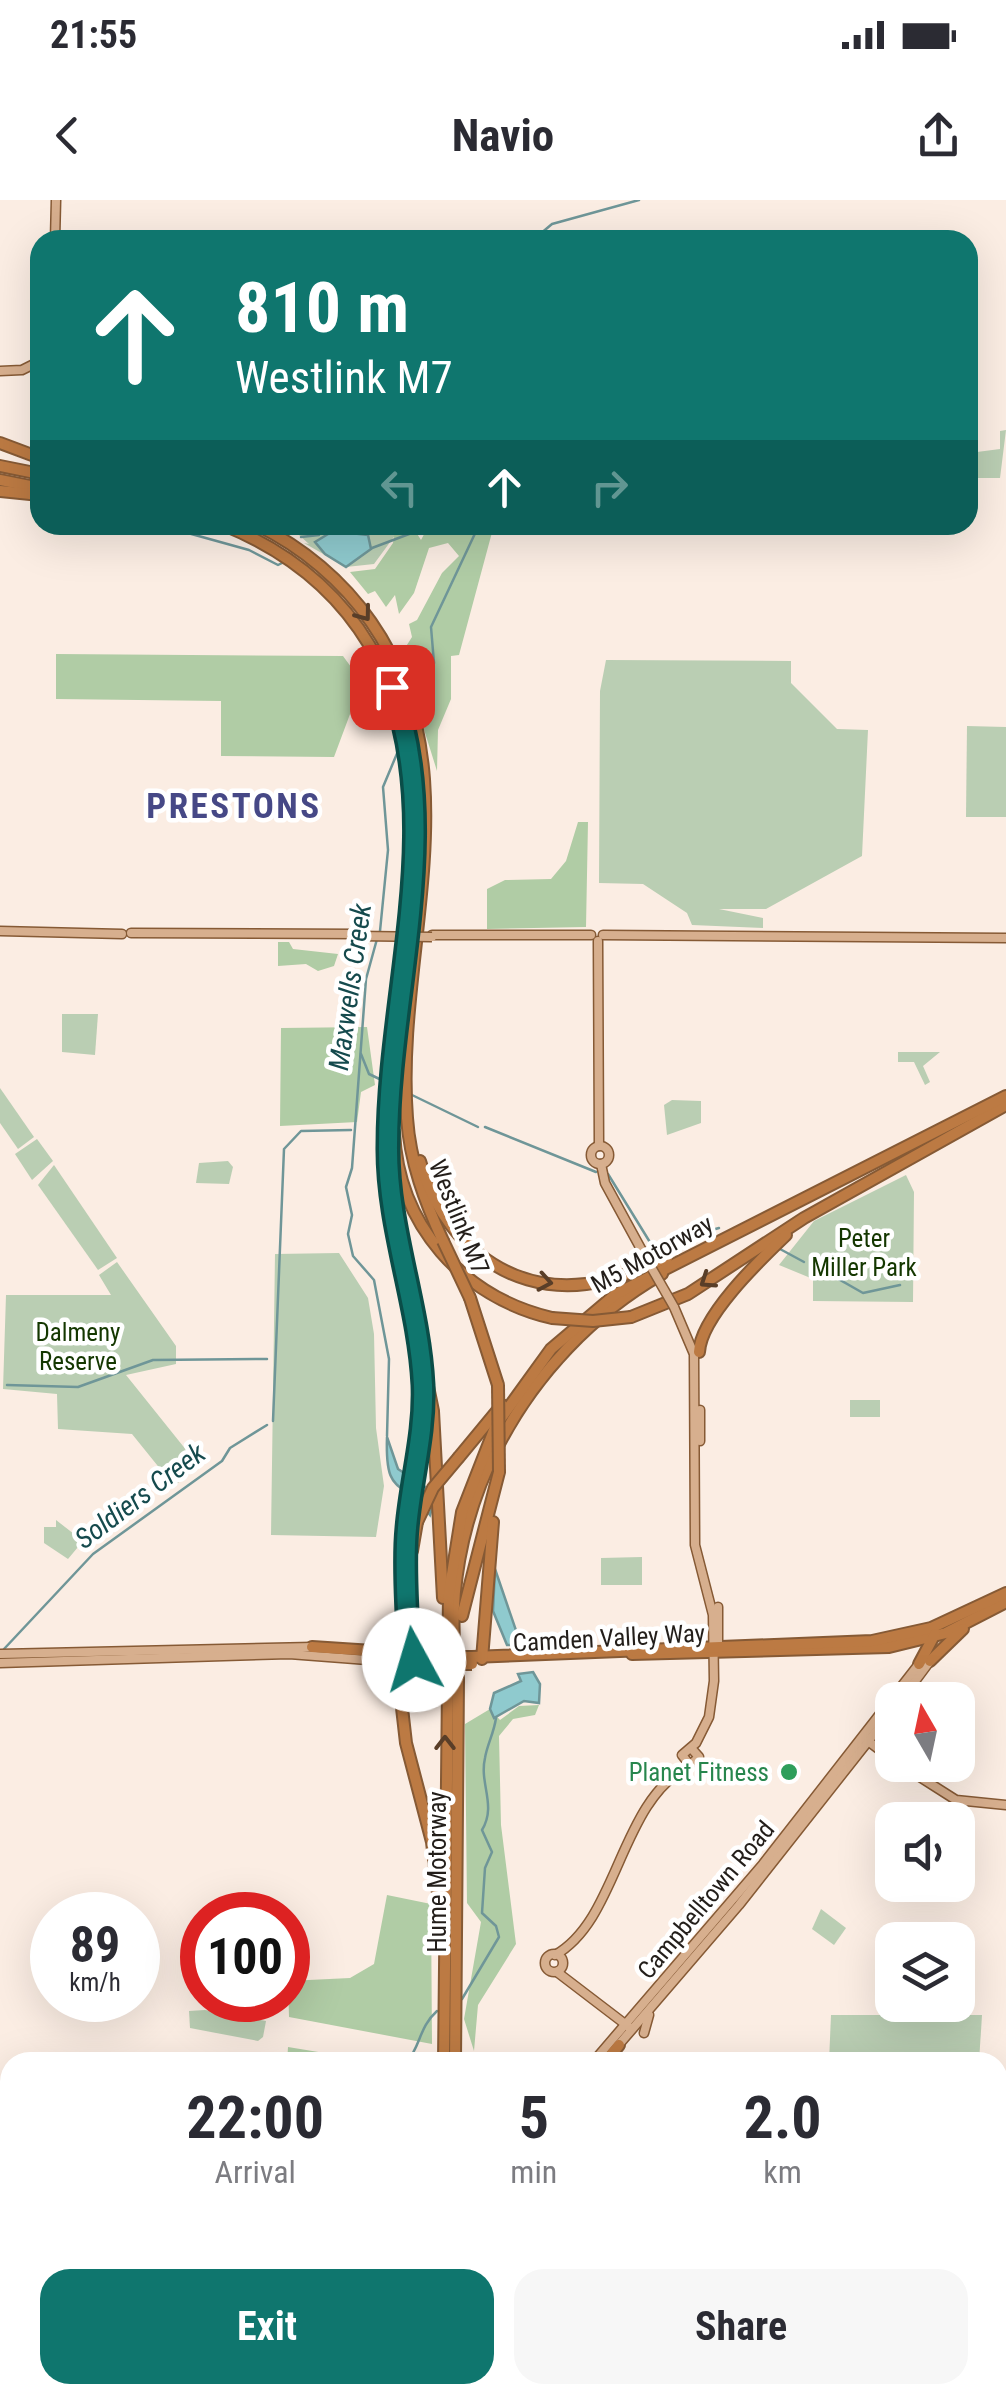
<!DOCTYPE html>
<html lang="en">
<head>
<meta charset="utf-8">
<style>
	body { margin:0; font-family:"Roboto Condensed",sans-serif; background:#f7f7f7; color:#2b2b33; height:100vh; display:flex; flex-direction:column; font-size:38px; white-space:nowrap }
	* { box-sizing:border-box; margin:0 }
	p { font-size:32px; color:#7c7c81 }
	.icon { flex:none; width:55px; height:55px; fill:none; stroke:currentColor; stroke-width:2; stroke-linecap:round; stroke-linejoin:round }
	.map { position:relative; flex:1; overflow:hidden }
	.panel { position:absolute; left:0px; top:1852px; width:1008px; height:352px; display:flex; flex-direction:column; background:#fff; border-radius:30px 30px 0 0; box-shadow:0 10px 40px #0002 }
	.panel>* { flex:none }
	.hud { position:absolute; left:30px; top:30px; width:948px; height:305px; border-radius:30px; box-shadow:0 10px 40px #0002; background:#0f766e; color:#fff; overflow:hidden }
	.needle { width:65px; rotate:351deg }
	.buttons { position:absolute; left:875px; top:1482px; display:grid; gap:20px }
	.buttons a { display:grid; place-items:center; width:100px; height:100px; border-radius:20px; background:#fff; box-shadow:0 10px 40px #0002; font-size:50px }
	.speed { position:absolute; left:30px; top:1692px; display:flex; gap:20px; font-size:50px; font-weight:700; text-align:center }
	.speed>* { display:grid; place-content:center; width:130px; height:130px; border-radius:50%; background:#fff; box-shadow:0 10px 40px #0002; line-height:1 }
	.speed small { font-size:25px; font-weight:400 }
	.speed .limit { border:15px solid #d22; background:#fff; color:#111 }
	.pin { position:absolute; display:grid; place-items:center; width:85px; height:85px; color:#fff; margin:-42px; border-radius:20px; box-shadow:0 5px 15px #0006 }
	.me { position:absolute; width:110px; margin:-55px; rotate:354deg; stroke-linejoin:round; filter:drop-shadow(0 0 8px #0008) }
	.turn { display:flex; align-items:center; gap:35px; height:210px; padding:0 40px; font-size:45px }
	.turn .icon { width:130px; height:130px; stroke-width:2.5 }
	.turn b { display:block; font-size:70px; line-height:85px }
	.lanes { display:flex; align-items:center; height:95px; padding:0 40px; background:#0003; justify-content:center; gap:50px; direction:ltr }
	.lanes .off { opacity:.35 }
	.eta { display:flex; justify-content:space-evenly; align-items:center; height:170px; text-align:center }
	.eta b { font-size:60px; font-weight:700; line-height:70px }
	.primary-button { display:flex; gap:20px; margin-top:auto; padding:20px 40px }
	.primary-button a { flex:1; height:115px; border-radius:30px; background:#0f766e; color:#fff; font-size:40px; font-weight:700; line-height:115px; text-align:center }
	.primary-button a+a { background:#f7f7f7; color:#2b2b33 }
	.status { display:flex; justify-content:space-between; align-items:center; height:70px; padding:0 50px; background:#fff; direction:ltr }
	.status svg { height:28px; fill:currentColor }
	header { display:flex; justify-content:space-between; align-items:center; height:130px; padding:0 40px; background:#fff; font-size:45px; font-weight:700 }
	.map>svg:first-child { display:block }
	.green { fill:#baceb3 }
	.forest { fill:#b0cca5 }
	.water { fill:#8fcace; stroke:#6f9698; stroke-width:2.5 }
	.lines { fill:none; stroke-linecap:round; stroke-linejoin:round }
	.stream { stroke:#6f9698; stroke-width:2.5 }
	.major-casing { stroke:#865a35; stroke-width:11 }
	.highway-casing { stroke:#865a35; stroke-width:14 }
	.major { stroke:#d7af8e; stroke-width:8 }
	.highway { stroke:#bc7a43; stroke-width:10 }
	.major-bridge-casing { stroke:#865a35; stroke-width:11; stroke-linecap:butt }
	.highway-bridge-casing { stroke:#865a35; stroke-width:14; stroke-linecap:butt }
	.major-bridge { stroke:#d7af8e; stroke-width:8 }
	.highway-bridge { stroke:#bc7a43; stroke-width:10 }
	.oneway { stroke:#593e28 }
	.route-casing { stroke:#0a4d48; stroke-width:25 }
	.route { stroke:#0f766e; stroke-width:18 }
	.leisure-dot { fill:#2e9e5b; stroke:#fff; stroke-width:4 }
	.labels { text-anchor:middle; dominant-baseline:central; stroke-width:9; stroke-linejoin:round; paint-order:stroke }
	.street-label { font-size:25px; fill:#231e1a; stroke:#fff }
	.park-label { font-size:25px; fill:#143700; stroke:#fff }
	.leisure-label { font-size:25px; fill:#27864d; stroke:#fff; text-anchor:end }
	.water-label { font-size:28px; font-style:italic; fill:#154a4d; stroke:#fff }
	.district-label { font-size:35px; font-weight:bold; letter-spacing:2.5px; fill:#464886; stroke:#fff }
</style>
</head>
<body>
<div class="status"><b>21:55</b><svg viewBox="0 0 49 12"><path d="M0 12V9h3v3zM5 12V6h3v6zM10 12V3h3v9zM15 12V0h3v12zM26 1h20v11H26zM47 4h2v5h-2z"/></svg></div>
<header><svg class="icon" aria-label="back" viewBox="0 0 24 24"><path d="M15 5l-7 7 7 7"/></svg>Navio<svg class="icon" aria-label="share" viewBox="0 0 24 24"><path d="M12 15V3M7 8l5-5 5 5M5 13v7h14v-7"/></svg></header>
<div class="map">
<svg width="1006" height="2203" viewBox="0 0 1006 2203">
	<rect width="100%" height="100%" fill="#fbede3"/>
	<g class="green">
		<path d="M1006 230 1000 278H968L977 252 1000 249V231Z"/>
		<path d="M301 328 396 334 374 364 346 367 304 343 309 344 299 335Z"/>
		<path d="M606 460 791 461V483L837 529 868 530 862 656 766 709H719L763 718V728L692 725 687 713 643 684 599 683 600 491Z"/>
		<path d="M967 526 1006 527V617H966Z"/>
		<path d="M62 814H98L95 855 62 852Z"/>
		<path d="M898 852H940L923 866 930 882 925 885 914 862H898Z"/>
		<path d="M0 888 34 937 18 949 0 923Z"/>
		<path d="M672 900 701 901V923L667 935 664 905Z"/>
		<path d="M37 939 53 961 32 980 15 954Z"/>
		<path d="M228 961 233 967 229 984 196 983 199 963Z"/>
		<path d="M54 965 117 1058 98 1070 38 985Z"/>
		<path d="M906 975 914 992 913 1102 813 1101V1079L779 1065 814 1021Z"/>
		<path d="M339 1053 368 1098 374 1134 376 1228 384 1286 376 1337 271 1335 275 1054Z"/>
		<path d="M117 1062 176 1146V1164L126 1175 199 1266 174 1286 132 1234 58 1229 57 1194 3 1189 6 1095H111L99 1075Z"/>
		<rect x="850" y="1200" width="30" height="17"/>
		<path d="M56 1320 83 1341 68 1359 44 1343V1327H56Z"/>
		<path d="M642 1357V1385H601V1358Z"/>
		<path d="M821 1709 846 1728 834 1745 812 1729Z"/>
		<path d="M205 1810 266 1821 263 1837 258 1841 190 1828 189 1811Z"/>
		<path d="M831 1815H982L979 1862H829Z"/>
	</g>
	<g class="forest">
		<path d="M429 325H494L459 455 451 456V499L438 530 437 571 411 488 417 472 412 464 417 460 405 448 412 437 409 424 417 420 442 373 459 356 448 343 429 348 414 393 399 414 395 395 386 407 375 391 368 394 350 372 375 369 393 343 395 330 414 329 421 340Z"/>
		<path d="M56 454 343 456 362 482 334 557 221 556V501L56 499Z"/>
		<path d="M578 622H588L586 727 487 729V689L505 680 551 679 566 661Z"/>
		<path d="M278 742H289L293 749 338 754 334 766 318 771 306 764 278 766Z"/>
		<path d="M367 827 375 885 361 892 357 922 280 926 281 828Z"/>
		<path d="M539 1505 535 1515 513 1519 499 1536 501 1625 516 1744 478 1805 474 1851 464 1819 481 1722 467 1703 465 1524 490 1509 500 1520 519 1506Z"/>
		<path d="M387 1695 431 1704 432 1844 289 1817 288 1781 350 1778 374 1764Z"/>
		<path d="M288 1847 379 1862H287Z"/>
		<path d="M1004 1920 1006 2012 1000 2015 998 1923Z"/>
		<path d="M998 2025H1006V2095L998 2094Z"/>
		<path d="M10 2137V2195H30L32 2203H0V2140Z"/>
		<path d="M124 2195H219L210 2203H111Z"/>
	</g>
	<g class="water">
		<path d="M333 331 368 335 371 349 346 367 325 354 315 342Z"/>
		<path d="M387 1237 398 1269 436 1294 430 1315C399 1277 385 1296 387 1237Z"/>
		<path d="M495 1369 521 1445H507L493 1411Z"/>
		<path d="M533 1472 540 1484 539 1503 524 1501 494 1518 490 1509 494 1493 521 1481 518 1474Z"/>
	</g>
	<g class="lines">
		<g class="stream">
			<path d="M533 40 552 24 639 0"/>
			<path d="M159 325 249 350 278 365 284 362"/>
			<path d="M301 337 319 335"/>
			<path d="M372 348 417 331 420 325"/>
			<path d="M416 508 434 463 431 427 479 325"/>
			<path d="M380 731 388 650 383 587 401 544"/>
			<path d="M377 739 366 779 352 968 346 987 352 1015 348 1034 353 1056 374 1080 389 1159 387 1236"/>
			<path d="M361 854 369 874 392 885"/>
			<path d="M412 895 478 927"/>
			<path d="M485 927 596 972"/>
			<path d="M608 974 656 1052 674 1046"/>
			<path d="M694 1035 719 1028"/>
			<path d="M780 1049 804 1062"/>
			<path d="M812 1064 863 1093 900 1085"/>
			<path d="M7 1185 78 1187 153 1160 267 1159"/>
			<path d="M273 1221 284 949 301 931 351 930"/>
			<path d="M4 1449 93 1354 222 1261 230 1248 267 1225"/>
			<path d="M462 1799 499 1737 496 1726 482 1713 485 1668 492 1652 482 1630C497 1605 479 1584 485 1558 487 1545 494 1533 496 1518"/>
			<path d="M407 1862C421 1845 419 1827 437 1811"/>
			<path d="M189 2203 195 2195"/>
		</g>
		<g class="major-casing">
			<g id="major">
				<path d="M55 40 56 0"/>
				<path d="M0 171 22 170 40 161"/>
				<path d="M0 731 122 734"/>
				<path d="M131 733 359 734"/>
				<path d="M432 735H591"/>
				<path d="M603 735 1006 738"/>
				<path d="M598 741 599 946"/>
				<circle cx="600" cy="955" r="9"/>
				<path d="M601 964 605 983 647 1060"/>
				<path d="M674 1107 694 1154 695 1345 713 1415 714 1481 709 1517 696 1543 682 1555 690 1565 699 1557 691 1548"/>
				<path d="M700 1241V1210"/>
				<path d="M718 1407V1443"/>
				<path d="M0 1454 313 1447"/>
				<path d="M381 1456 421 1457"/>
				<path d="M0 1463 289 1454 420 1464"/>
				<path d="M901 1500 930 1461"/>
				<path d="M885 1525 882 1539 892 1552"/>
				<path d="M868 1541 892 1559"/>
				<path d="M901 1565 956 1600 1006 1605"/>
				<circle cx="554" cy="1763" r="9"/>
				<path d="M555 1755C619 1719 619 1602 689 1566"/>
				<path d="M557 1772 629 1827"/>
				<path d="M644 1833 649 1815"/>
				<path d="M616 1848 739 1705 892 1511"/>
				<path d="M593 1862 763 1664 919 1464"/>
				<path d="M233 2203 242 2195"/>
			</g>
		</g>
		<g class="highway-casing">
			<g id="highway">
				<path d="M0 243 40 258"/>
				<path d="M0 266 40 274"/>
				<path d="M0 280 40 288"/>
				<path d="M0 291 40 295"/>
				<path d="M224 325C357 379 416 490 413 630L388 961 393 1015 433 1211 443 1398"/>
				<path d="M257 325C302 347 343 381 371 422 476 573 394 752 407 918 410 962 425 1002 443 1041"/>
				<path d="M394 932C398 1024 462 1097 552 1118"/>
				<path d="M420 961C440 1036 503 1094 586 1084 614 1081 641 1068 667 1058"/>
				<path d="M470 1098 498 1185"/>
				<path d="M631 1117 688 1094 804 1018 1006 905"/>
				<path d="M699 1152C701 1116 760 1060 786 1035"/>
				<path d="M422 1175 421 1244 406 1339 409 1454 420 1464H430"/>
				<path d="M459 1257 502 1205"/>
				<path d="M412 1351 417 1322"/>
				<path d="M462 1416 499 1272"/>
				<path d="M312 1447 388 1452 408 1443"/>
				<path d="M632 1454 889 1447 946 1433 1006 1402"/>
				<path d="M472 1457 872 1441 931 1428 1006 1393"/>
				<path d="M482 1459 493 1322"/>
				<path d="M930 1461 963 1429"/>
				<path d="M397 1464 406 1543 432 1642 439 1702"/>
				<path d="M919 1464 935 1434"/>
				<path d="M458 1481C432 1318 522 1154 662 1074"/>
				<path d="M444 1862 449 1393 462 1312 496 1225 551 1149 616 1094 1006 896"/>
				<path d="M455 1862 458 1478"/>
				<path d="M605 1862 619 1845"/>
				<path d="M438 2203 439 2195"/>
				<path d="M453 2203V2195"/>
				<path d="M461 2203 462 2195"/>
			</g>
		</g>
		<use href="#major" class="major"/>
		<use href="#highway" class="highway"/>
		<g class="major-bridge-casing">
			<g id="major-bridge">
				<path d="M359 736 432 737"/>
				<path d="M647 1060 674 1107"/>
			</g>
		</g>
		<g class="highway-bridge-casing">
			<g id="highway-bridge">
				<path d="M443 1041 470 1098"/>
				<path d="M552 1118 593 1121 631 1117"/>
				<path d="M498 1185 499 1272"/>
				<path d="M417 1322 433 1288 459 1257"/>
				<path d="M436 1457H472"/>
				<path d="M430 1464H472"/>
			</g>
		</g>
		<use href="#major-bridge" class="major-bridge"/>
		<use href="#highway-bridge" class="highway-bridge"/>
	</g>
	<defs><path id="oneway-chevron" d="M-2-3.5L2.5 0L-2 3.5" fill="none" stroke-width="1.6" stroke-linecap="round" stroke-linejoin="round" transform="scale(2.5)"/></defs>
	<g class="oneway">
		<use href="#oneway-chevron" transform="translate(364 414) rotate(53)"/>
		<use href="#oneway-chevron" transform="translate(707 1081) rotate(146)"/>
		<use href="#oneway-chevron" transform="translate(545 1082) rotate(10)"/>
		<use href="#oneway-chevron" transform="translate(445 1543) rotate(-90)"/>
	</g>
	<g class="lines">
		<g class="route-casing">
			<path id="route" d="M392 487C445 633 388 795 388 946 387 1027 419 1104 423 1185 425 1234 411 1280 407 1328 403 1368 408 1409 408 1449L414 1460"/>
		</g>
		<use href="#route" class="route"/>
	</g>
	<circle class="leisure-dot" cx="789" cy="1572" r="10"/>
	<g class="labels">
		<g class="street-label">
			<text transform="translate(459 1017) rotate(68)">Westlink M7</text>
			<text transform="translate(652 1054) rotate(-29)">M5 Motorway</text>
			<text transform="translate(609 1438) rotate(-3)">Camden Valley Way</text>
			<text transform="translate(437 1672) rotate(-90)">Hume Motorway</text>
			<text transform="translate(706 1700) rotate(-50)">Campbelltown Road</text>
		</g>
		<g class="park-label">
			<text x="864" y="1038">Peter<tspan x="864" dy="29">Miller Park</tspan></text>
			<text x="78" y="1132">Dalmeny<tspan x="78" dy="29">Reserve</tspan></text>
		</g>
		<g class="leisure-label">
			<text x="769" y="1572">Planet Fitness</text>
		</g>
		<g class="water-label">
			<text transform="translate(350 787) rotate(-82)">Maxwells Creek</text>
			<text transform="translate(140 1296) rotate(-37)">Soldiers Creek</text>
		</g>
		<g class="district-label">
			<text x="234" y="606">PRESTONS</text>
		</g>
	</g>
</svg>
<div class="buttons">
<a><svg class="needle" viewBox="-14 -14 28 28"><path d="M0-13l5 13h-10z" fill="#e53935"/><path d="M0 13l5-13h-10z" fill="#7c7c81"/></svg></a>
<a><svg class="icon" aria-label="sound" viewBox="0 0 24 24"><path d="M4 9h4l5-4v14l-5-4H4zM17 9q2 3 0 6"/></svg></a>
<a><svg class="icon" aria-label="layers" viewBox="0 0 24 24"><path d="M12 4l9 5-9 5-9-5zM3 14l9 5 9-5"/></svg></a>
</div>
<div class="speed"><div>89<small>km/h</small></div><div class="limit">100</div></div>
<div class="pin" style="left:392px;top:487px;background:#d93025"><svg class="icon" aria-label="arrive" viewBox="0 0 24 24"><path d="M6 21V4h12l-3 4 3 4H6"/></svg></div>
<svg class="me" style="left:414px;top:1460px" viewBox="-20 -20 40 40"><circle r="19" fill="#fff"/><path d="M0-13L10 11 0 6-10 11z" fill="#0f766e"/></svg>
<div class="hud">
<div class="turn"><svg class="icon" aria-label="ahead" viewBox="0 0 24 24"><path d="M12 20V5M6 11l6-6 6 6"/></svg><div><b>810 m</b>Westlink M7</div></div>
<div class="lanes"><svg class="icon off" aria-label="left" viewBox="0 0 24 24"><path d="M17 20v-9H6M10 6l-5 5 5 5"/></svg><svg class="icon" aria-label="ahead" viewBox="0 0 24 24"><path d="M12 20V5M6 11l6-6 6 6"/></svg><svg class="icon off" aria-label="right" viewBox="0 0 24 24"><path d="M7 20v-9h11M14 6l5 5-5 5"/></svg></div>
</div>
<section class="panel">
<div class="eta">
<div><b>22:00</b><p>Arrival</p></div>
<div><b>5</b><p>min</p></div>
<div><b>2.0</b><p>km</p></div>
</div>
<div class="primary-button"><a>Exit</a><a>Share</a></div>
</section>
</div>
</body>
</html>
